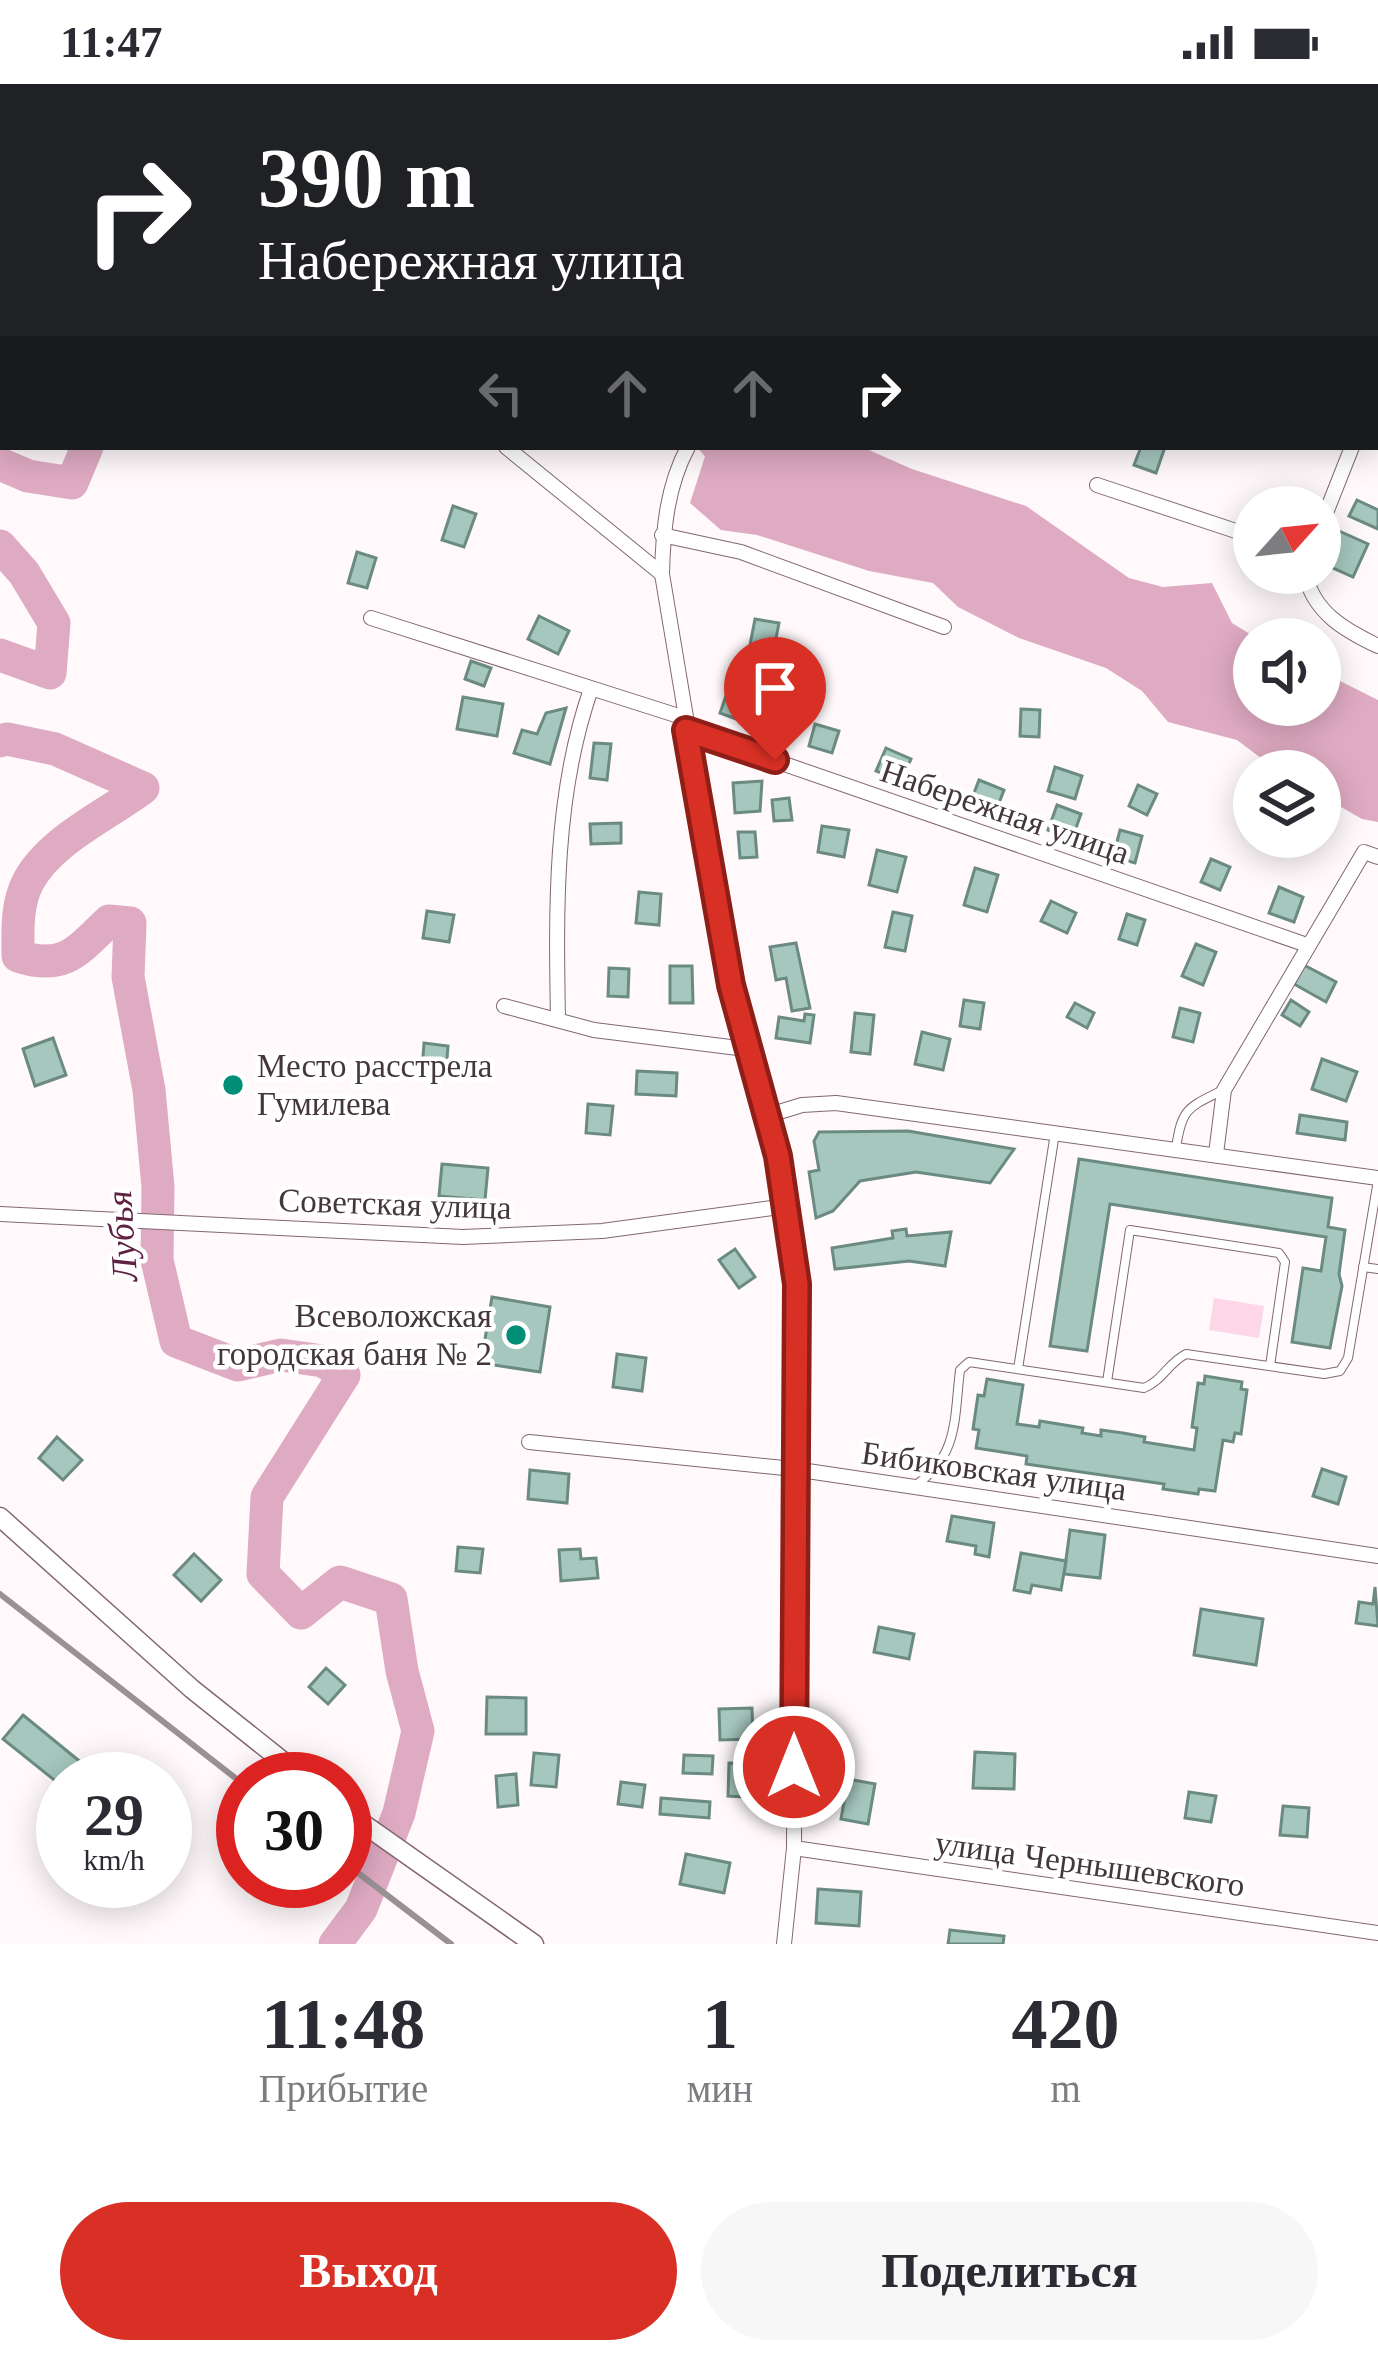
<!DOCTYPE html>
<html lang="ru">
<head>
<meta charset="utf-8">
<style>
	body { margin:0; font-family:"Times New Roman",serif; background:#f7f7f7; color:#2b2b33; height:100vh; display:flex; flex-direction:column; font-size:45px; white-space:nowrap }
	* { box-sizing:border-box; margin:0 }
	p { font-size:39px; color:#7c7c81 }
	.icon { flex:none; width:66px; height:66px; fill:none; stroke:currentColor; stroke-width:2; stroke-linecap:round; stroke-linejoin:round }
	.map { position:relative; height:1860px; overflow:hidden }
	.drawer { display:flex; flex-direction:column; background:#fff; flex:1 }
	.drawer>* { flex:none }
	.banner { position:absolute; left:0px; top:0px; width:1380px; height:366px; box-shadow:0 6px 30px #0003; background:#202124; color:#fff; overflow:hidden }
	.needle { width:78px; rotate:63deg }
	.fabs { position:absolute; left:1233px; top:402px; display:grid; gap:24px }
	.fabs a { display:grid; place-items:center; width:108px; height:108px; border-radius:50%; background:#fff; box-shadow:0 6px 30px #0003; font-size:60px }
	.speed { position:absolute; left:36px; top:1668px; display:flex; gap:24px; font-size:60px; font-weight:700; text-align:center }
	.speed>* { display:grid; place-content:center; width:156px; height:156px; border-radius:50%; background:#fff; box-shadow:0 6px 30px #0003; line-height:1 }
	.speed small { font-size:30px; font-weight:400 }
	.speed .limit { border:18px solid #d22; background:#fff; color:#111 }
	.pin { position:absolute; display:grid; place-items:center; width:102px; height:102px; color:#fff; margin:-123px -51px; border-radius:50% 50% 50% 0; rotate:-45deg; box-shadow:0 0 12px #0007 }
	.pin .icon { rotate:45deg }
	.me { position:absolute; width:132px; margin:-66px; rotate:0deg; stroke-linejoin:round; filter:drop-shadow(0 0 9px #0008) }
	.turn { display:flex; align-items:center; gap:42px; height:252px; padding:0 60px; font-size:54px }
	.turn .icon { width:156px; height:156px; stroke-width:2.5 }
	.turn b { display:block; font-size:84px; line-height:102px }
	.lanes { display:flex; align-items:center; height:114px; padding:0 60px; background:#0003; justify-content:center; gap:60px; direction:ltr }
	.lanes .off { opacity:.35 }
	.eta { display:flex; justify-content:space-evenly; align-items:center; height:204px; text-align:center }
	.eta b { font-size:72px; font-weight:700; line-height:84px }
	.cta { display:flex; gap:24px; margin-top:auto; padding:24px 60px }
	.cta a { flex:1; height:138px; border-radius:72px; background:#d93025; color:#fff; font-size:48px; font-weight:700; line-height:138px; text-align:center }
	.cta a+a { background:#f7f7f7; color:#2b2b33 }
	.status { display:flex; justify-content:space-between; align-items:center; height:84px; padding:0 60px; background:#fff; direction:ltr }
	.status svg { height:33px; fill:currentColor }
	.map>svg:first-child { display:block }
	.green { fill:#fdd6e7 }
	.water { fill:#dfabc2 }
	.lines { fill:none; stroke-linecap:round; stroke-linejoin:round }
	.stream { stroke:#dfabc2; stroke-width:6 }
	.river { stroke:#dfabc2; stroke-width:33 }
	.building { fill:#a6c7be; stroke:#6b8b82; stroke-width:3 }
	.service-casing { stroke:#826773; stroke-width:10 }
	.minor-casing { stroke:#826773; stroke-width:16 }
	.tertiary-casing { stroke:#826773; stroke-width:21 }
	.service { stroke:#fff; stroke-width:8 }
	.minor { stroke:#fff; stroke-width:14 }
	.tertiary { stroke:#fff; stroke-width:18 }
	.rail { stroke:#9a9194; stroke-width:6 }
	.route-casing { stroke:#8d1f18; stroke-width:30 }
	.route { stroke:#d93025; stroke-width:21 }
	.poi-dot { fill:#008e77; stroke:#fff; stroke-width:4.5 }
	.labels { text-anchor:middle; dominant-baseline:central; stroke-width:9; stroke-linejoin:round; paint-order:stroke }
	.street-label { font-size:33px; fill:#43373c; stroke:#fff }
	.poi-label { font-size:33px; fill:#43373c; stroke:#fff; text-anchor:start }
	.water-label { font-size:36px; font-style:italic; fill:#5f2243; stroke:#fff }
</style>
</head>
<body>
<div class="status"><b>11:47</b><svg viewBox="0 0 49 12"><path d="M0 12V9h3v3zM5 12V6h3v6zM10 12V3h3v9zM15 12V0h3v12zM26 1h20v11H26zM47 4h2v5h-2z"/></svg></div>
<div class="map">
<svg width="1378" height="1860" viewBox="0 0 1378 1860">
	<rect width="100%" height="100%" fill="#fff9fb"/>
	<path class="green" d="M1214 1214 1264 1222 1259 1254 1209 1246Z"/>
	<path class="water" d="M708 363H862L912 385 1026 422 1129 494 1163 503 1212 499 1232 539 1258 555H1254V621H1320V587L1378 616V738L1362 735 1320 711V687H1278L1237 656 1168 638 1142 607 1106 584 1019 554 958 523 933 499 869 487 757 451 721 446 690 419Z"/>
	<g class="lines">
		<path class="stream" d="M701 363 706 369"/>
		<g class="river">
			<path d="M283 0 284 3"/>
			<path d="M0 380 28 392 72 399 87 363"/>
			<path d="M0 462 24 489 54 539 50 589 0 571"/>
			<path d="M0 657 7 655 55 665 143 704C107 731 49 757 28 798 16 821 18 848 18 872 63 887 77 868 109 837L130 839 128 893 149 1006 158 1103 157 1176 176 1257 238 1281 281 1271 323 1277 344 1291 267 1413 263 1490 301 1529 340 1498 391 1515 402 1587 418 1647 399 1729 361 1825 335 1860"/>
		</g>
	</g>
	<g class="building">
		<path d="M1141 363H1165L1156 389 1134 381Z"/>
		<path d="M1357 416 1378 426V445L1349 432Z"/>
		<path d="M453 422 476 430 464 463 442 456Z"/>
		<path d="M1339 447 1368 460 1353 493 1324 480Z"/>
		<path d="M357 468 376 474 367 504 348 499Z"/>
		<path d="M539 532 569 547 558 570 528 555Z"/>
		<path d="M755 535 779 539 773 570 749 566Z"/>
		<path d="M471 577 491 584 484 602 465 595Z"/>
		<path d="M728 606 764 619 755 642 720 629Z"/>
		<path d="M463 613 503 620 497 652 457 645Z"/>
		<path d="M566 624 550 680 514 669 522 646 537 650 546 629Z"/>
		<path d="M1021 625 1040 626 1039 653 1020 652Z"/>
		<path d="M815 640 839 647 832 669 809 662Z"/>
		<path d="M594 659 611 660 607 696 590 694Z"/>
		<path d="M886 664 911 675 901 697 876 687Z"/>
		<path d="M1055 683 1082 692 1075 715 1048 707Z"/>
		<path d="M979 696 1004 706 994 732 969 722Z"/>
		<path d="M762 697 760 727 735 729 733 699Z"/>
		<path d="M1138 701 1157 710 1147 731 1129 722Z"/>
		<path d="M789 714 792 736 774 737 772 716Z"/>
		<path d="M1057 721 1081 730 1072 755 1048 746Z"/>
		<path d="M621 739V759L591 760 590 740Z"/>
		<path d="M822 742 849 746 844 773 818 768Z"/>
		<path d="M1120 746 1142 752 1135 779 1113 773Z"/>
		<path d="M738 748H755L757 773 740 774Z"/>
		<path d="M877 766 906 773 897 808 869 801Z"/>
		<path d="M1211 775 1230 783 1220 806 1201 798Z"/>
		<path d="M975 784 998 791 987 828 964 821Z"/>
		<path d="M1279 803 1303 813 1294 838 1269 829Z"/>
		<path d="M639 808 661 810 659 841 636 839Z"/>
		<path d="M1051 817 1076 829 1067 849 1041 837Z"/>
		<path d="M427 827 454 831 449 858 423 854Z"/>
		<path d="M893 828 912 832 905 867 885 863Z"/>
		<path d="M1127 830 1145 836 1137 861 1119 855Z"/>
		<path d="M796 859 810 924 792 927 786 894 776 896 770 863Z"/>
		<path d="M1196 860 1216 868 1203 901 1182 892Z"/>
		<path d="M1304 881 1336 898 1326 918 1294 900Z"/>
		<path d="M670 882H692L693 919H670Z"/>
		<path d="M609 884 629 885 628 913 608 912Z"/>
		<path d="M964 916 984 919 980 945 960 942Z"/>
		<path d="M1291 916 1309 928 1300 942 1282 931Z"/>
		<path d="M1075 919 1094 929 1087 944 1067 933Z"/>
		<path d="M1180 924 1200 929 1193 958 1173 953Z"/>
		<path d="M855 929 874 931 870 970 851 968Z"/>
		<path d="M805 930 814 931 810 959 776 954 779 933 804 937Z"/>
		<path d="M922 948 950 955 943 986 915 980Z"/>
		<path d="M53 954 66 991 35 1002 23 965Z"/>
		<path d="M424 959 448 962 446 988 422 986Z"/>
		<path d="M1322 975 1357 988 1346 1017 1312 1005Z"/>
		<path d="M637 987 677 989 676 1012 636 1010Z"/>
		<path d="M588 1020 613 1022 610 1051 586 1049Z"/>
		<path d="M1300 1031 1347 1038 1345 1056 1297 1049Z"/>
		<path d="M908 1047 1014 1065 990 1099 916 1088 860 1097 833 1127 816 1134 809 1088 819 1086 814 1057 819 1048Z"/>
		<path d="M1079 1075 1332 1114 1328 1143 1345 1146 1339 1190 1342 1202 1330 1264 1292 1258 1303 1184 1321 1187 1326 1153 1110 1120 1087 1267 1050 1262Z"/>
		<path d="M442 1080 488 1084 485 1116 439 1112Z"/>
		<path d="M906 1145 907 1152 951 1148 945 1182 909 1177 835 1185 832 1164 893 1154 892 1147Z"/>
		<path d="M735 1165 755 1193 739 1204 719 1176Z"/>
		<path d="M492 1213 550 1223 540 1288 481 1279Z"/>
		<path d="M617 1270 646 1274 642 1307 613 1303Z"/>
		<path d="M1205 1292 1242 1298 1241 1305 1247 1306 1241 1350 1235 1349 1233 1358 1223 1356 1215 1407 1199 1405 1198 1410 1163 1405 1164 1400 1026 1380 1027 1372 976 1364 979 1346 973 1345 978 1311 984 1312 987 1295 1023 1301 1017 1340 1039 1343 1040 1337 1083 1344 1082 1349 1101 1352V1346L1123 1349 1145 1353 1144 1358 1194 1366 1197 1344 1192 1343 1198 1299 1204 1300Z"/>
		<path d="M57 1353 82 1376 63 1396 39 1374Z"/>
		<path d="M1322 1385 1346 1393 1338 1420 1313 1412Z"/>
		<path d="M530 1386 569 1390 567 1419 528 1415Z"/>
		<path d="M952 1432 994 1439 989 1473 975 1470 976 1462 947 1457Z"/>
		<path d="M1070 1446 1105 1451 1100 1494 1064 1490Z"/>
		<path d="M458 1463 483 1465 480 1489 456 1487Z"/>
		<path d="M580 1465 581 1475 596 1474 598 1494 561 1497 559 1466Z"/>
		<path d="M1021 1469 1066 1477 1061 1506 1032 1501 1030 1509 1014 1506Z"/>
		<path d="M194 1470 221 1496 201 1517 174 1491Z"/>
		<path d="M1375 1503 1378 1542 1356 1539 1359 1518 1373 1520Z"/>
		<path d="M1201 1525 1263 1535 1256 1581 1194 1571Z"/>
		<path d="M879 1543 914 1550 909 1575 874 1568Z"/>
		<path d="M326 1584 345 1601 328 1620 309 1603Z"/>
		<path d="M487 1613 526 1614V1650H486Z"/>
		<path d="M752 1624 753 1655 720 1656 719 1625Z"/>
		<path d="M23 1631 83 1680 70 1695H63V1703L3 1655Z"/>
		<path d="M975 1668 1015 1670 1014 1705 973 1704Z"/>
		<path d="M534 1669 559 1671 556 1703 531 1701Z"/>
		<path d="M684 1671 713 1672 712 1690 683 1689Z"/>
		<path d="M729 1679 768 1681 766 1714 728 1712Z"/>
		<path d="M516 1690 518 1721 498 1723 496 1692Z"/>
		<path d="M848 1695 875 1700 868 1740 841 1735Z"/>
		<path d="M621 1698 645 1701 642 1723 618 1720Z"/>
		<path d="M1189 1708 1216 1712 1211 1738 1185 1734Z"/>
		<path d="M661 1714 710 1718 709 1734 660 1730Z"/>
		<path d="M1283 1722 1309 1724 1307 1753 1280 1751Z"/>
		<path d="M686 1770 730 1779 724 1809 680 1800Z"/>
		<path d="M818 1805 861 1808 859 1842 816 1839Z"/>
		<path d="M950 1846 1004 1852 1003 1860H948Z"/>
	</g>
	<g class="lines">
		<g class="service-casing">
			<g id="service">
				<path d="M1176 1064C1182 1024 1187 1024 1223 1006"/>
				<path d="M1363 1183 1378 1185"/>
				<path d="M1018 1285 1055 1049"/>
				<path d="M1107 1298 1130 1146 1279 1169 1285 1178 1270 1282"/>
				<path d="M914 1402C959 1373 954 1335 960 1286L969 1278 1144 1304C1163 1296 1168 1279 1186 1270L1324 1290 1340 1287 1348 1274 1378 1096"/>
			</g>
		</g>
		<g class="minor-casing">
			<g id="minor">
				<path d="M630 0 640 3"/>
				<path d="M815 3 816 0"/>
				<path d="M1377 301 1378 299"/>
				<path d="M506 363 662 490"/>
				<path d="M688 363C667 402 663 446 662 490L731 901 778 1072 797 1200 794 1764 784 1860"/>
				<path d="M1097 401 1254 453"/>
				<path d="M1320 444 1352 363"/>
				<path d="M662 451 741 468 944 543"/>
				<path d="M1305 489C1313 528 1344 546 1378 562"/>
				<path d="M371 534 685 634"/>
				<path d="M686 646 1307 861"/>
				<path d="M504 922 594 946 746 965"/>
				<path d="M558 936C556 825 554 711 591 605"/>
				<path d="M766 1032 802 1021 836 1019 1378 1094"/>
				<path d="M1216 1070 1224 1006 1364 768 1378 773"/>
				<path d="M0 1130 463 1153 602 1147 787 1122"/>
				<path d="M529 1358 794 1385 1378 1472"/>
				<path d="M794 1764 1378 1849"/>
			</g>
		</g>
		<g class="tertiary-casing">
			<g id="tertiary">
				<path d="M0 1433 192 1605 305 1695"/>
				<path d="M345 1727 534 1860"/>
			</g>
		</g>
		<use href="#service" class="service"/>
		<use href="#minor" class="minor"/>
		<use href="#tertiary" class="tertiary"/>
		<g class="rail">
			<path d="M0 1510 243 1700"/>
			<path d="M345 1779 451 1860"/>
		</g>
	</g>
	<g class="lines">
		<g class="route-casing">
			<path id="route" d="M775 676 686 646 731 901 778 1072 797 1200 794 1683"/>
		</g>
		<use href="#route" class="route"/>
	</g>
	<g class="poi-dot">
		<circle cx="233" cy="1001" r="12"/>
		<circle cx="516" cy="1251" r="12"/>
	</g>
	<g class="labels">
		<g class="street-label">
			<text transform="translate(1005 728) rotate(19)">Набережная улица</text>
			<text transform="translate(395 1120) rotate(2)">Советская улица</text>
			<text transform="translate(994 1387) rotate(8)">Бибиковская улица</text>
			<text transform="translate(1090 1780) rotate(8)">улица Чернышевского</text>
		</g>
		<g class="poi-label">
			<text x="257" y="982">Место расстрела<tspan x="257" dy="38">Гумилева</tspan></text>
			<text x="492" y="1232" text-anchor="end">Всеволожская<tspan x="492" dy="38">городская баня № 2</tspan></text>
		</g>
		<g class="water-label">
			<text transform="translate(122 1152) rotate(-94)">Лубья</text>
		</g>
	</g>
</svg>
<div class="fabs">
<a><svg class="needle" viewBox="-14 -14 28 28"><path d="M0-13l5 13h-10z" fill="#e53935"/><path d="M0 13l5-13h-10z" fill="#7c7c81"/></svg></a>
<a><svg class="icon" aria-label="sound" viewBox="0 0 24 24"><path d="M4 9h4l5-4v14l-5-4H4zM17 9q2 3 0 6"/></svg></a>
<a><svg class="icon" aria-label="layers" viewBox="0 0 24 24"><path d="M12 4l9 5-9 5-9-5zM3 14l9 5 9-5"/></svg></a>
</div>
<div class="speed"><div>29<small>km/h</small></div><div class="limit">30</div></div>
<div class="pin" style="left:775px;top:676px;background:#d93025"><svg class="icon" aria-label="arrive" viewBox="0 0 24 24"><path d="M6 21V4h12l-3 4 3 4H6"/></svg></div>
<svg class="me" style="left:794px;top:1683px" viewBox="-20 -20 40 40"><circle r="17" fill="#d93025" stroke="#fff" stroke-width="3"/><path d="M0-11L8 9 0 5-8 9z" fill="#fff"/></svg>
<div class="banner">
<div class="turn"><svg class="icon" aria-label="right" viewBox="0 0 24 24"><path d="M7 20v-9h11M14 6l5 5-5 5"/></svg><div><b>390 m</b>Набережная улица</div></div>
<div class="lanes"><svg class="icon off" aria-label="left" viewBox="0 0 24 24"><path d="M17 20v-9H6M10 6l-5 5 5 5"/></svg><svg class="icon off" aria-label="ahead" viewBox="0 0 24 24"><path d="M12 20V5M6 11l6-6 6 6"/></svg><svg class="icon off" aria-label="ahead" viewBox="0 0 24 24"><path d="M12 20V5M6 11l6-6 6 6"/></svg><svg class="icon" aria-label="right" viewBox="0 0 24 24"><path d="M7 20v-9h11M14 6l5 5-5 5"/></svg></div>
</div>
</div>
<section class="drawer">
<div class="eta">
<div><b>11:48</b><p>Прибытие</p></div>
<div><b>1</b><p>мин</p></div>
<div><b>420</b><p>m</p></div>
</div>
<div class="cta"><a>Выход</a><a>Поделиться</a></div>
</section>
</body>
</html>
